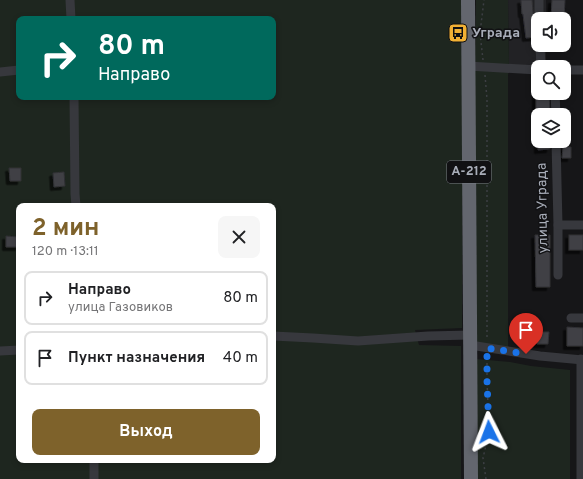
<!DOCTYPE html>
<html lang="ru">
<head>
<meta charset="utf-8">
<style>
	body { margin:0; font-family:Overpass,sans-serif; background:#f6f6f6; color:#202124; height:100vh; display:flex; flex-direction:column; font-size:15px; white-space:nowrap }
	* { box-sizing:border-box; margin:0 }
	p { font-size:13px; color:#757577 }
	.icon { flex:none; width:22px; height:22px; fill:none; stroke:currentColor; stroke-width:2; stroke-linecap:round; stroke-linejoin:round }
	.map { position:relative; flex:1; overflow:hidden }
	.details { position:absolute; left:16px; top:203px; width:260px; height:260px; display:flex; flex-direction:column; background:#fff; border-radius:8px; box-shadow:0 2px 6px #0003 }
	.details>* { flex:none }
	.guide { position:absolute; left:16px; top:16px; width:260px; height:84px; border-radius:8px; box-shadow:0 2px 6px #0003; background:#00695c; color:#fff; overflow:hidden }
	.fabs { position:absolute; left:531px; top:12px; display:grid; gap:8px }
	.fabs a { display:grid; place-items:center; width:40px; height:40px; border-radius:8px; background:#fff; box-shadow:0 2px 6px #0003; font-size:20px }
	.pin { position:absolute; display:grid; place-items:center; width:34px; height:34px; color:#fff; margin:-41px -17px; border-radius:50% 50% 50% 0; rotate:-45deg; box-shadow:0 0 4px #0007 }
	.pin .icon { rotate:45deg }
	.me { position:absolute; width:44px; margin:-22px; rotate:357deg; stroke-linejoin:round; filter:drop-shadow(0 0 3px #0008) }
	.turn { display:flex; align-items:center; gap:14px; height:84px; padding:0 16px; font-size:18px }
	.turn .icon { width:52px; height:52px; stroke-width:2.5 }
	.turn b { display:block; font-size:28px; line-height:34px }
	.round { display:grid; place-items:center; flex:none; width:42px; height:42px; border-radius:8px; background:#f6f6f6 }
	.head { display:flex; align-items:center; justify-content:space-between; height:68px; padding:0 16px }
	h1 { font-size:24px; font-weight:700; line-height:30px; color:#7e622b }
	.cta { display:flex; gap:8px; margin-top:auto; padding:8px 16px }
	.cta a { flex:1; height:46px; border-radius:8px; background:#7e622b; color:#fff; font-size:16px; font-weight:700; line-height:46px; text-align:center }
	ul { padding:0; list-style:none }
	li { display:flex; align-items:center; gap:12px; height:54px; margin:0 8px 6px; padding:0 8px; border:2px solid #e0e0e0; border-radius:8px }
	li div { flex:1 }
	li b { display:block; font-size:15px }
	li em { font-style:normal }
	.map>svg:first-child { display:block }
	.built { fill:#222225 }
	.green { fill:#1e261f; fill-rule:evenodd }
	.building { fill:#404145; stroke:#303034; filter:url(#shadow) }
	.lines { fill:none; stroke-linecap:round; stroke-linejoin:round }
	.path { stroke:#3d3f44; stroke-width:1.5; stroke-dasharray:2 3; stroke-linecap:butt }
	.minor { stroke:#37383d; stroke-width:9 }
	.highway { stroke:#63666e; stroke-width:14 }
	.route { stroke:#1a73e8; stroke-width:7; stroke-dasharray:0 12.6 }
	.labels { text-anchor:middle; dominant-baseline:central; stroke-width:3; stroke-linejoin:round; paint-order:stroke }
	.shield { fill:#111113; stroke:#7b7e86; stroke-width:1 }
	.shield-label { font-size:13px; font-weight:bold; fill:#a8adb8 }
	.poi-label { font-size:14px; font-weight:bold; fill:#a8adb8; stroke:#111113; text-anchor:start }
	.street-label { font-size:14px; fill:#a8adb8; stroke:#111113 }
</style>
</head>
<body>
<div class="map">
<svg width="583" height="479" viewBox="0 0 583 479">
	<defs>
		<filter id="shadow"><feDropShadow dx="-3.5" dy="3.5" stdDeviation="0" flood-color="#0009"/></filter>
	</defs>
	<rect width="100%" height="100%" fill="#161618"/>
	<path class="built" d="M508 0H546V19H538V45H546V67L509 66Z"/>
	<g class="green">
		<path d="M0 0H463L462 328 415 330 419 345 461 346V479H0ZM19 19H273V97H19ZM19 206H273V460H19Z"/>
		<path d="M476 0H508L509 66 508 76V355L475 346V78Z"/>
		<path d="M476 359 510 362 531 366 570 370V479H474Z"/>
	</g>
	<g class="building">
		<path d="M521 0H532L535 37 526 38 523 14H522Z"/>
		<path d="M552 0H565L564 19H551Z"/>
		<path d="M536 93H549L550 112H536Z"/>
		<path d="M538 141H550V149L538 150Z"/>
		<path d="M563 147H571V158H562Z"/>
		<path d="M9 168H21V181H10Z"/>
		<path d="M64 172 65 186 54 187 53 173Z"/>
		<path d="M535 235H550V287H536Z"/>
		<rect x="569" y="235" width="14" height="15"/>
		<path d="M6 236 19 237V247H6Z"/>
		<path d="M567 327 583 328V346H567Z"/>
		<path d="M537 332H549L548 344H537Z"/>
	</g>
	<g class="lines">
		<g class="path">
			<path d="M483 60 480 33 484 0"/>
			<path d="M485 75 487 99V339"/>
			<path d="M486 479 483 458 489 432 487 380V355"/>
		</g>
		<g class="minor">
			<path d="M70 0 71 19"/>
			<path d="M539 0V19"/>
			<path d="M540 45 541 67"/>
			<path d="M468 66 538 70"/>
			<path d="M564 70H583"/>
			<path d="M0 72 19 70"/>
			<path d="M555 93 556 115"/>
			<path d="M74 97 75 194 76 206"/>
			<path d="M556 141 558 225V275"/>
			<path d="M558 225H583"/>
			<path d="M571 318H583"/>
			<path d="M273 336 313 338 358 341 428 336 470 335"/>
			<path d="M470 345 540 356 583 360"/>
			<path d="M0 351 19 350"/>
			<path d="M581 359V479"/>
			<path d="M94 460V479"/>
		</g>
		<path class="highway" d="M468 0 471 479"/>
	</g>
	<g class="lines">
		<path class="route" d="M489 432 487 380V348L526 354"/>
	</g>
	<defs>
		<g id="bus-square" transform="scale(1)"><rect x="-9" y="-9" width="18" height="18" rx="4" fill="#f2b134" stroke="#111113"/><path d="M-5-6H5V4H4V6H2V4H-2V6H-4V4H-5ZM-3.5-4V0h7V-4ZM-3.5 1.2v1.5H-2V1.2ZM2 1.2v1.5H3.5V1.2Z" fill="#111"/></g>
	</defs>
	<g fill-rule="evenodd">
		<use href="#bus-square" x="458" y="33"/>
	</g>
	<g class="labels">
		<rect class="shield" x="447" y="161" width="44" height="22" rx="3"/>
		<g class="shield-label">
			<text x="469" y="172">А-212</text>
		</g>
		<g class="poi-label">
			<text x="472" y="33">Уграда</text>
		</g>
		<g class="street-label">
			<text transform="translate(543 208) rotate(-91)">улица Уграда</text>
		</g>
	</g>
</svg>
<div class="fabs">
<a><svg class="icon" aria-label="sound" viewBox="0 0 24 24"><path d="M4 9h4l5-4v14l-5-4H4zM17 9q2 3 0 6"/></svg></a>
<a><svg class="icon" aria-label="search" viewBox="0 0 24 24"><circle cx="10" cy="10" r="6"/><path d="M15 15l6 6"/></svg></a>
<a><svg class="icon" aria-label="layers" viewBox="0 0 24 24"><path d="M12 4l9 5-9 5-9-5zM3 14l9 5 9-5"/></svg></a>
</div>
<div class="pin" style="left:526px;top:354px;background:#d93025"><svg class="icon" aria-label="arrive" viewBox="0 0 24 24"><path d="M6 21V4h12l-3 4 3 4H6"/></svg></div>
<svg class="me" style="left:489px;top:432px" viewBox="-20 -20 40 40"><path d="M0-17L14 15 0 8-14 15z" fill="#1a73e8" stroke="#fff" stroke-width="4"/></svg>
<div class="guide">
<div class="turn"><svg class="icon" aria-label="right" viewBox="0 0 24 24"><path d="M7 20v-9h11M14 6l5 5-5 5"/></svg><div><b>80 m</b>Направо</div></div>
</div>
<section class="details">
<div class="head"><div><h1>2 мин</h1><p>120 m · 13:11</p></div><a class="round"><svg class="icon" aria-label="close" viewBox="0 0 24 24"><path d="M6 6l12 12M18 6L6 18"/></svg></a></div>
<ul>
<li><svg class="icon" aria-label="right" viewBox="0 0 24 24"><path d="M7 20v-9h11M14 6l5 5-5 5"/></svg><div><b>Направо</b><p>улица Газовиков</p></div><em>80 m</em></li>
<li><svg class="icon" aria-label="arrive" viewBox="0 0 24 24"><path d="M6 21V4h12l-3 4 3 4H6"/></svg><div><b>Пункт назначения</b></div><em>40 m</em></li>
</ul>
<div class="cta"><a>Выход</a></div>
</section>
</div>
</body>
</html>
